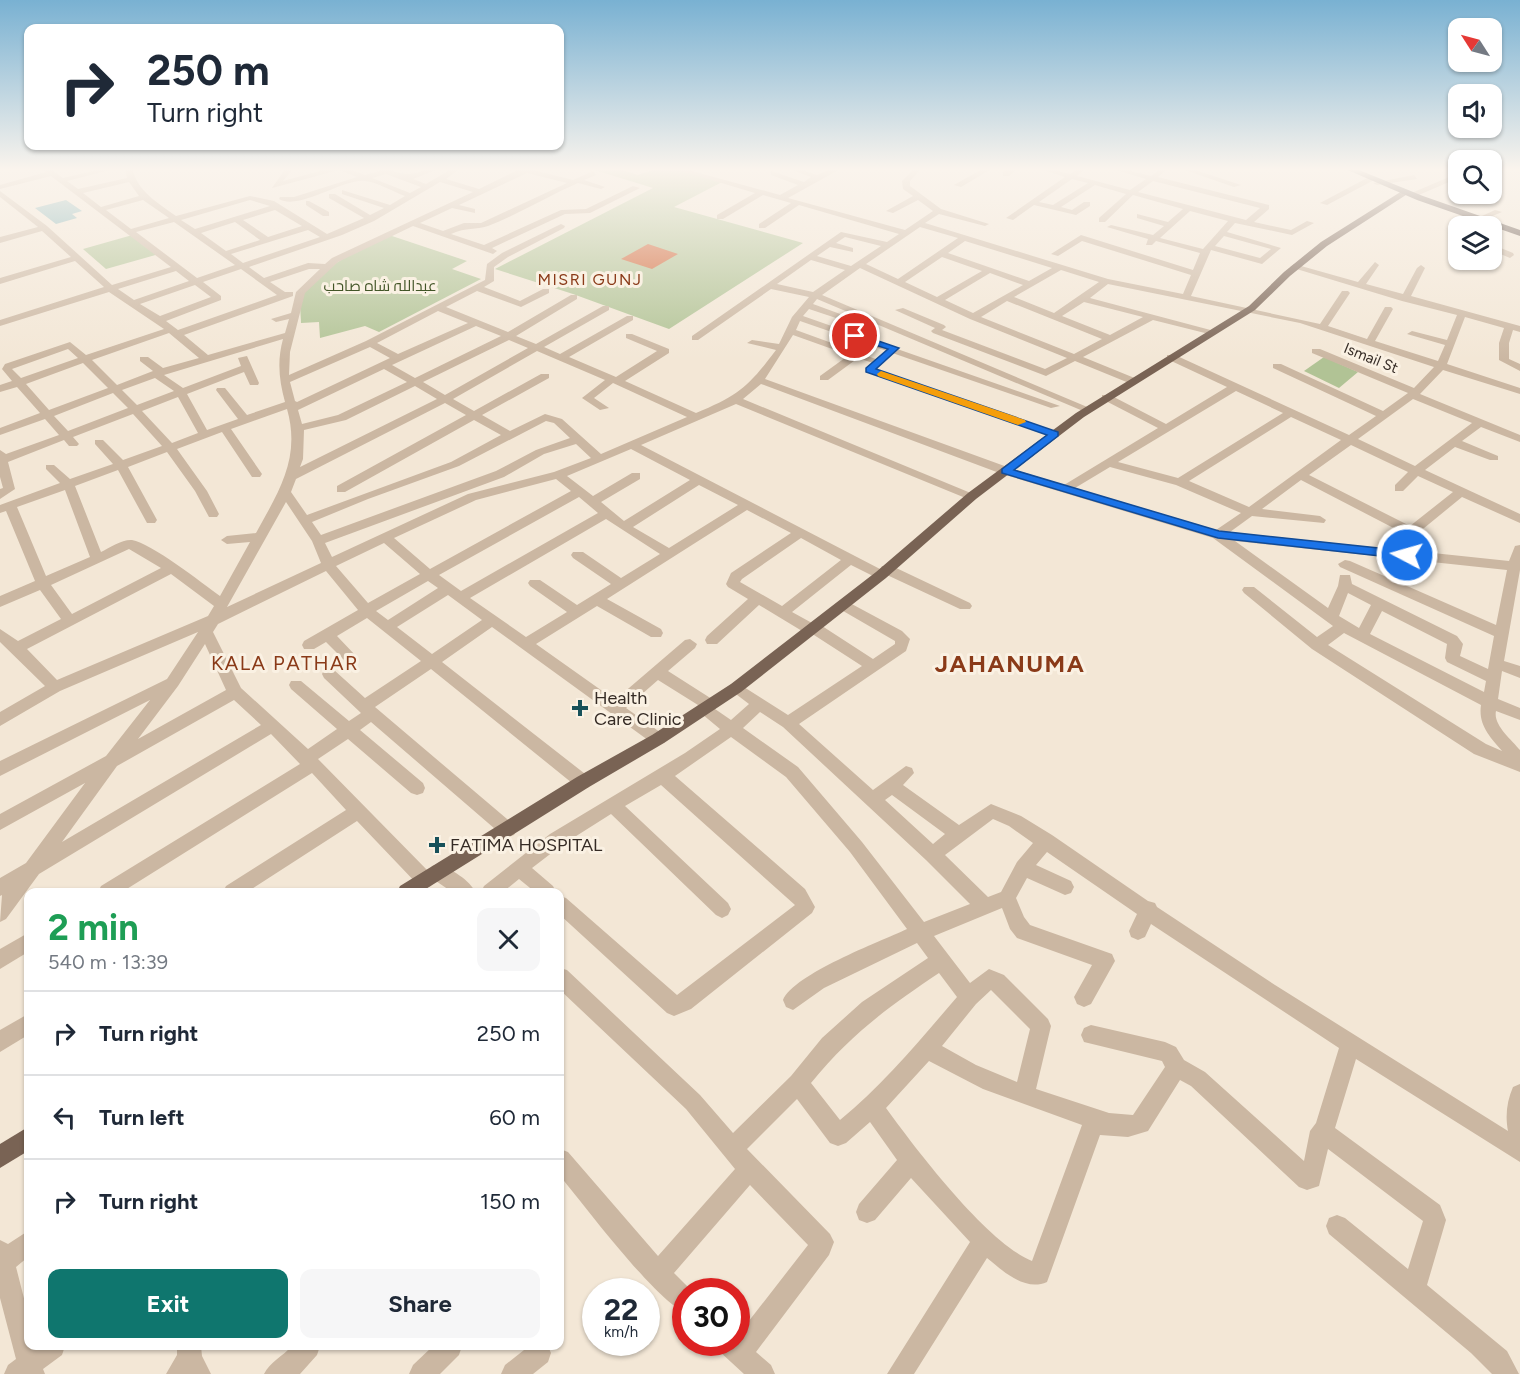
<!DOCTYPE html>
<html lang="en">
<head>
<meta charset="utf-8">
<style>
	body { margin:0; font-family:Figtree,Cairo,sans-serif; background:#f6f6f7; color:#1f2937; height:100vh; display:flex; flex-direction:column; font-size:22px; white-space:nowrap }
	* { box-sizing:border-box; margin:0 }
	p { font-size:20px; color:#747a83 }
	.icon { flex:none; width:33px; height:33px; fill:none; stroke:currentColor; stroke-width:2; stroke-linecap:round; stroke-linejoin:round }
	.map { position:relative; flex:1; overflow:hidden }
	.panel { position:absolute; left:24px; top:888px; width:540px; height:462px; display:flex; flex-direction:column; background:#fff; border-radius:12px; box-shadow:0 2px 4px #0004 }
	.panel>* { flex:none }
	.top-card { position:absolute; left:24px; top:24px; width:540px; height:126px; border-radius:12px; box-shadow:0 2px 4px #0004; background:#fff; color:#1f2937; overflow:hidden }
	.needle { width:39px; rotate:306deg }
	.controls { position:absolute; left:1448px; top:18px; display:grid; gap:12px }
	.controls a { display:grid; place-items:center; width:54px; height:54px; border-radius:12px; background:#fff; box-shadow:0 2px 4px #0004; font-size:30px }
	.speed { position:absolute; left:582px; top:1278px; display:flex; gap:12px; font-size:30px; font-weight:700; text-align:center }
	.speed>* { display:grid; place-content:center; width:78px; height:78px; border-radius:50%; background:#fff; box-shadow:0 2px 4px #0004; line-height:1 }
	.speed small { font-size:15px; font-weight:400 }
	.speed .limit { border:9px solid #d22; background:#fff; color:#111 }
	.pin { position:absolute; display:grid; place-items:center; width:51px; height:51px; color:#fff; margin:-26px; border:3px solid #fff; border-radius:50%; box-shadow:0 2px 6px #0007 }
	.me { position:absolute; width:66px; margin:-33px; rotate:276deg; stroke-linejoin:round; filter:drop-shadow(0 0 4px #0008) }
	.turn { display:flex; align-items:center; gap:21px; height:126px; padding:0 24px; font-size:27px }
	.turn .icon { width:78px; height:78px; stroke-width:2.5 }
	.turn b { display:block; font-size:42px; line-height:51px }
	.round { display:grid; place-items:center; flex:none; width:63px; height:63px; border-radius:12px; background:#f6f6f7 }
	.head { display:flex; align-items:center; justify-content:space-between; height:102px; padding:0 24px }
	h1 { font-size:36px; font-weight:700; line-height:45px; color:#1e9e55 }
	.primary-button { display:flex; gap:12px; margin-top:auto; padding:12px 24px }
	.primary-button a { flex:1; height:69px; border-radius:12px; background:#0f766e; color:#fff; font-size:24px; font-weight:700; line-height:69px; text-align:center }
	.primary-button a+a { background:#f6f6f7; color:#1f2937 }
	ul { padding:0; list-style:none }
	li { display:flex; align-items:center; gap:18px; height:84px; padding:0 24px; border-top:2px solid #e0e1e3 }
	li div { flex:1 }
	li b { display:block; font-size:22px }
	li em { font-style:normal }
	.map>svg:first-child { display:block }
	.green { fill:#b1c395 }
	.water { fill:#73acb2 }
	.building { fill:#d06537 }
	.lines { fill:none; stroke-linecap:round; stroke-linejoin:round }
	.minor { fill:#cbb7a2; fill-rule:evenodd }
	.major { fill:#796354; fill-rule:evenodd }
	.highway { fill:#57453b; fill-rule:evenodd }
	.route { fill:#1a73e8; stroke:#114b97; stroke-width:1.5 }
	.slow { fill:#f59e0b }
	.poi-dot { fill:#17515a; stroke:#faf1e3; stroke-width:2 }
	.labels { text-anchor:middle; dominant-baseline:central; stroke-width:6; stroke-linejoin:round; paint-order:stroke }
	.far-park-label { font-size:15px; fill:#425527; stroke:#faf1e3 }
	.far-street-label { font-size:15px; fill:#352b25; stroke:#faf1e3 }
	.far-neighbourhood-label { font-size:16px; letter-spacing:1.5px; fill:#8a3a18; stroke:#faf1e3 }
	.poi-label { font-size:18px; fill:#352b25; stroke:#faf1e3; text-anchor:start }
	.neighbourhood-label { font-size:20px; letter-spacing:1.5px; fill:#8a3a18; stroke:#faf1e3 }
	.district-label { font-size:24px; font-weight:bold; letter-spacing:1.5px; fill:#8a3a18; stroke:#faf1e3 }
</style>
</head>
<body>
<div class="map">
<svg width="1520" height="1374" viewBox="0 0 1520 1374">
	<rect width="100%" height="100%" fill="#f3e7d6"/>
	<g class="green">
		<path d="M588 168H626L622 170 638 175C671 162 691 173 724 181L674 207 803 243 669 329 573 294 495 269 653 188Z"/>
		<path d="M136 234 159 254 106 269 83 249Z"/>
		<path d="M389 235 467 261 452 269 481 279 379 332 365 326 320 338 319 322 301 323C301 313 298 300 304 291 324 264 361 250 389 235Z"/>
		<path d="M1324 357 1358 372 1339 388 1304 371Z"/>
	</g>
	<path class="water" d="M66 200 82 211 72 214 77 218 56 224 35 208Z"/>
	<path class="building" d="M648 244 678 254 652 269 621 259Z"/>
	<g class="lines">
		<g class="minor">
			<path d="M42 168H49L63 178 106 168H118L67 181 78 189 127 178 125 168H132C138 192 157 202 176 216L250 196 274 201 327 234 364 218 329 198V194H335L370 215 384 208 342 194V190L390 205 405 196C393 192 378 182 365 181 344 178 299 211 279 199L280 197H294L357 177 339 170 272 188 286 168H294L283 181 331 168H346L365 175 390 168H399L393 171C414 179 421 168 441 168L413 179 426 184 453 168H461L446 179 479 189 522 168H534L533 170 573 180 593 171 596 175 584 180 605 187 601 189 578 183C548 196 519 214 488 226 475 230 467 227 451 234L484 245 561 210 586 209 633 186 640 188 590 213 565 214 492 248 497 251 493 254 413 226 338 262 305 293 290 352 289 375 366 341 485 280 487 264 502 253 561 224 565 226 564 228 508 257 494 267V281L484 287 520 301 543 289H549V293L521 307 477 291 446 307 508 332 571 295H577V299L516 336 536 344 603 306H609V310L544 347 560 354 627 316H633V320L569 357 616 377 657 351 626 338V334H632L669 349V353L625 381 696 413C739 395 748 387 776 350L747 343 752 340 779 344 792 317 809 297 771 289 698 340H692V336L841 232 887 242 899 234 799 205 765 228H759V224L791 203 763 195 723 219H717V215L755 193 671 168H681L780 195 798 185 771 175V171L804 182 811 177 787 168H796L817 175 834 168H842L788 198 905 230 933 211 918 200 893 213 886 211 913 196 903 189 902 181 915 168H922L910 181V186L941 209 989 224 985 226 939 214 925 223 1108 279 1183 294 1191 275 1082 241 1058 256 1051 254 1081 235 1193 270 1200 253 1156 241 1152 245H1146L1148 239 1107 227 1111 225 1153 235 1164 226 1137 218V214L1168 222 1183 209 1133 195 1105 222H1099V218L1126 194 1095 185 1061 207 1072 210 1084 202H1090V206L1076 215 1034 205 1013 220 1006 218 1065 177 1037 168H1047L1070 174 1079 168H1086L1077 176 1130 190 1146 179 1109 168H1119L1151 176 1162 168H1169L1158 177 1269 205V209L1254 222 1291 230 1307 221 1314 223 1292 235 1235 223 1227 232 1281 248 1262 264 1211 250 1191 296 1320 324 1342 291H1348L1350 293 1328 326 1367 339 1385 307H1391L1393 309 1375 341 1438 361 1445 345 1407 334 1412 331 1447 340 1457 315 1402 301 1290 267 1294 264 1358 282 1375 262 1379 265 1366 284 1403 294 1417 268 1421 265 1425 268 1411 296 1520 326V332L1513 330 1509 343V359L1520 364V371L1499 360V343L1504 328 1465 317 1447 364 1520 388V394L1443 370 1420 394 1520 435V442L1481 427 1462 441 1498 456V460H1490L1455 447 1425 470 1520 514V523L1462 497 1418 533 1433 553 1509 561 1515 546 1520 545V570L1504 661 1520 666V678L1502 671 1498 699 1520 708V720L1496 711C1493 725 1511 739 1520 750V772L1474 754 1312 649 1244 593 1242 590 1244 587H1254L1317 637 1333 626 1213 538 1002 474 761 384 743 399 978 496 972 500 968 499 736 404 641 445 880 569 882 566H892L970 603 972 606 970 609H960L887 575 881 580 851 565 792 612 812 623 819 624 873 659 895 644V641L838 608 836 605 838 602H848L902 631 910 639 906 651 799 724 873 790 906 766 912 768 914 773 903 785 959 825 991 804 1021 816 1052 835 1148 901 1155 903 1157 907 1275 985 1508 1131C1505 1115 1507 1101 1513 1087L1520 1084V1162L1356 1059 1335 1128 1440 1205 1446 1220 1427 1285 1507 1351 1519 1374H1492L1471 1353 1329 1234 1326 1226 1329 1218 1337 1215 1345 1218 1408 1269 1423 1221 1328 1149 1319 1186 1307 1190 1299 1187 1191 1086 1180 1080 1148 1131 1128 1137 1100 1135 1047 1282C1025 1292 1003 1271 987 1258L914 1374H887L970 1242 911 1178 875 1220 867 1223 859 1220 856 1212 859 1204 897 1160 870 1122 846 1143 838 1146 830 1143 797 1099 747 1149 830 1234 834 1242 829 1255 756 1352 771 1365 775 1374H744L719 1351 716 1342H736V1333L738 1335 808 1245 750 1185 674 1273 693 1292H686V1313C655 1300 585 1206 560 1176V1149L568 1152 658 1256 735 1169 686 1109 560 990V968L567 970 700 1095 733 1133 791 1076 822 1038 862 1002 928 958 917 943 824 988 793 1010 786 1007 783 1000C794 974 879 942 907 929L850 852 786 777 731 737 675 776 805 889 815 907 812 913 691 1009 674 1016 667 1013 560 915V896L566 898 677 995 795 905 661 785 625 806 728 903 731 909 728 915 722 918 716 915 611 814 562 845 532 868 553 886 556 892H535L519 879 503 892H481L484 886 550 834 685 753 720 729 696 709 698 705 658 680 626 708 664 735 666 739 664 743H652L492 627 442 662 589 777 591 782 589 787 583 789 577 787 431 669 375 707 514 825 517 830 514 835 508 837 502 835 371 722 360 730 423 783 425 788 423 793 417 795 411 793 348 739 318 759 429 872 432 866 438 864C450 868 471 881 475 892H452L433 879 431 886 425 888 419 886 357 821 247 892H223L226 886 346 810 312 773 122 892H98L101 886 300 764 271 734 39 874 6 919 0 922 2 895 0 896V878L26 863 85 783 0 830V814L106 756 150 700 0 776V761L167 679 198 632 60 691 0 726V712L45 686 0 642V629L18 641 61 619 40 590 0 607V596L35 581 6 511 0 513V505L60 483 46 469V465H54L70 479 113 464 95 444V440H103L123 460 162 446 133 414 73 437 79 444 77 446H69L64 440 8 462 15 489 0 499V489L3 488 0 477V450L6 454 59 435 45 419 0 435V428L40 413 17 387 0 392V385L12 381 2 369 5 364 70 342 86 355 164 329 109 292 0 326V320L104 287 75 261 0 284V278L71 257 42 231 0 243V237L38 227 0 197V191L47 226 112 285 171 267 51 176 0 189V185L46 172ZM527 173 567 183 481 223H464L443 231 420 223 452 208 475 213V209L459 205ZM386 174 421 187 410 193 372 178ZM1072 179 1088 183 1053 205 1039 202ZM1153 181 1260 208 1246 220 1138 192ZM129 182 139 196 101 207 83 193ZM440 182 473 192 332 258 325 264 308 263 264 278 249 267 342 235 374 221ZM143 200 169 218 131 229 106 210ZM250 200 270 206 195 229 181 220ZM275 210 302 226 268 237 243 220ZM1190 211 1228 221 1203 249 1160 238ZM174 222 235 265 197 278 136 232ZM235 222 260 240 226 251 201 233ZM920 227 958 238 898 279 866 264ZM308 230 320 237 243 263 231 254ZM1224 236 1271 249 1260 258 1215 246ZM845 237 881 246 851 266 817 256 830 247 853 252V248L836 243ZM965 241 1052 268 1029 281 948 253ZM942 257 982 271 937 297 905 282ZM811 260 845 270 813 292 777 284ZM860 268 970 319 1067 358 1045 369 942 330 946 327 944 325 903 308 895 310 935 328 931 331 933 333 1046 376 1075 361 1129 383H1137V379L1083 357 1153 320 1213 335 1218 332 1090 298 1108 284 1300 323 1434 367 1414 388 1320 349H1312V353L1408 393 1383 411 1281 364H1273V368L1376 416 1349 435 1175 355H1167V359L1227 387 1166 424 1110 395H1102V399L1158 428 1064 485 1010 468 765 379 793 335 849 355 820 376V380H828L858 358 879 365 884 362 796 330 800 321 1051 408 1060 406 803 316 809 309 857 325 862 322 813 304 817 299 1083 411 1092 409 822 295ZM241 269 277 295 178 330 166 321 221 300V296L203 282ZM309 269H320L296 292 291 313 271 319 276 322 289 319 285 333 208 355 184 335 293 296V292H285L270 282ZM1061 270 1099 282 1054 313 1014 297ZM176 271 189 281 134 300 118 289ZM990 273 1023 285 973 313 945 300ZM195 285 211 297 160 316 140 304ZM1007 301 1102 339 1074 354 981 317ZM1084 302 1143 317 1110 335 1062 316ZM438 311 468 323 398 354 377 343ZM476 326 501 336 415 378 392 365ZM169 333 199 358 163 368 148 357H140V361L153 371 117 385 92 360ZM283 339C277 361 279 380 285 402L247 415 225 388H217L216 390 238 419 207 430 187 394 244 372 250 385H258L259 383 247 356 238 358 241 366 183 388 164 375ZM509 340 528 348 445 395 423 382ZM370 347 390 358 297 402 295 401 290 382ZM68 349 78 358 21 378 12 369ZM537 351 605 380 582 398 600 410 609 408 594 398 613 383 687 417 601 454 562 419 545 414 510 431 482 415 549 378V374H541L474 411 453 399ZM83 363 108 388 49 410 26 384ZM384 369 407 382 338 415 302 424 298 410ZM155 378 174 391 137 405 122 390ZM415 386 437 399 300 467 303 459 304 430 346 420ZM1236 391 1283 413 1178 478 1118 462ZM113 393 128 408 68 431 54 416ZM178 397 198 433 172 443 142 411ZM1413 399 1472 423 1415 466 1358 439ZM445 403 466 415 337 486V492H345L474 420 501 435 451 462 307 515 291 492 296 479ZM287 409C301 458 279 491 256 533L227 536 221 540 227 544 250 542 220 596C202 583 151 543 132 540 123 539 109 548 101 552L75 486 118 470 147 523H155L157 520 128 467 167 452 195 491 209 517H217L219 514 207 491 177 449 222 432 252 477H260L262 474 231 429ZM1291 417 1341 440 1249 507 1189 481ZM546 421 554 423 570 438 536 450 496 471 321 535 312 522 368 499 459 466ZM576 444 591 458 554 472 468 494 332 557 325 543 504 477 544 454ZM1351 445 1408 472 1395 485V491H1403L1418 476 1453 492 1410 526 1309 475ZM631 449 690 480 624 521 601 502 640 479V473H632L593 496 567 476ZM1110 467 1176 485 1241 513 1216 530 1075 488ZM556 479 571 491 430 569 394 538 476 500ZM1301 480 1407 535 1418 552 1230 532 1252 516 1324 523 1326 520 1320 516 1262 509ZM699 485 738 505 669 548 633 527ZM65 490 90 557 46 576 17 507ZM579 497 598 513 461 591 439 575ZM286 502 312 541 321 563 227 607ZM747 510 791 533 731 573 726 584 728 587 748 599 707 636 705 640 707 644H717L759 605 807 634 814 635 862 666 788 715 736 682 731 684 728 688 749 704 731 720 715 709 718 705 715 701 668 671 695 648 697 644 690 639 685 640 615 700 536 644 597 606 651 637H661L663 633 661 629 607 599ZM606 519 660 554 621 578 583 552H573L571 555 573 558 611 584 577 605 540 580H530L528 583 530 586 567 612 526 637 470 598ZM801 538 841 560 782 606 740 582 742 579ZM1235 541 1507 570 1496 625 1350 561 1345 560 1338 564 1340 567 1494 636 1488 669 1460 656 1463 644 1457 636 1352 584 1350 575H1340L1338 586 1328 608ZM384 543 420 574 368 603 336 566ZM129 549 161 568 72 614 51 585ZM326 571 358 610 304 641 302 645 304 649H314L326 642 344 660H354L356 656 337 636 367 618 421 661 365 698 334 670H324L322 674 324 678 361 713 349 721 301 681H291L289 685 291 689 337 729 308 749 241 688 213 632 218 624ZM171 574 214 606 208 616 57 680 27 649ZM428 581 438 588 388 620 376 611ZM1348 593 1371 605 1359 628 1339 616ZM448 595 482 620 432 654 397 627ZM1382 611 1447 644 1445 658 1447 662 1486 681 1484 692 1370 634ZM1344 633 1481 705C1478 725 1490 737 1502 751L1486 744 1328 645ZM205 644 226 690 138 739 178 686ZM234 700 261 725 62 842 117 766ZM760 712 783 727 926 860 970 904 924 922 862 842 798 767 743 728ZM892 795 945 834 933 844 885 800ZM993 819 1009 826 1033 843 1017 862 1001 892 988 897 945 855ZM1047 852 1137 914 1129 931 1131 937 1138 940 1145 937 1151 924 1339 1048 1316 1123 1310 1131 1304 1161 1205 1072 1184 1060 1176 1047 1165 1042 1091 1025 1084 1028 1081 1035 1084 1042 1162 1061 1165 1067 1133 1115 1109 1113 1036 1089 1051 1026 1048 1019 1004 975 989 969 970 983 934 936 1002 908 1010 929 1017 938 1092 965 1074 997 1077 1004 1084 1007 1091 1004 1115 961 1112 954 1030 925 1024 917 1016 898 1027 878 1065 895 1071 893 1074 887 1071 881 1036 865ZM939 973 957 997C920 1040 884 1084 840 1120L811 1083C851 1034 887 1008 939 973ZM991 990 1030 1029 1017 1082 976 1065 942 1046 976 1004ZM929 1061 983 1089 1082 1125 1032 1261C987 1243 915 1148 886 1108Z"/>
			<path d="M984 168H993L961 187 954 185Z"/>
			<path d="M1011 168H1019L1009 176H1003V172Z"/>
			<path d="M1179 168H1189L1241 185 1234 187Z"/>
			<path d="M1355 168H1367L1351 172V168Z"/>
			<path d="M1414 175 1417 179 1377 185 1373 183Z"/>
			<path d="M1449 177 1456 179 1414 197 1407 195Z"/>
			<path d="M1367 178 1374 180 1327 205 1320 203Z"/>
			<path d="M309 201 329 212V216H323L306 205V201Z"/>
			<path d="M1495 210 1502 212 1469 226H1460Z"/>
			<path d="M1491 244 1513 253 1514 255 1510 258 1491 250Z"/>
			<path d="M870 367 1058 432 1060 434 1058 436H1050L866 372V368Z"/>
			<path d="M28 933V952L0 969V949Z"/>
			<path d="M28 1014V1035L0 1052V1030Z"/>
			<path d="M28 1231V1257L16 1267 28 1314V1346H65L62 1355 43 1369 45 1374H4L8 1365 16 1359 0 1298V1240L8 1244Z"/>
			<path d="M177 1346H201L202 1356 211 1374H166L177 1355Z"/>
			<path d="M292 1346H320L317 1355 300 1374H264C270 1362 283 1356 292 1346Z"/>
			<path d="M433 1346H462L459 1355 440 1374H409L413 1365Z"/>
			<path d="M529 1346H548L551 1353 548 1362 533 1374H501L505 1365Z"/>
		</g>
		<g class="major">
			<path d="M1402 191 1409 193 1327 246 1290 276 1255 310 1084 417 976 499 886 578 741 692 664 743 589 787 421 892H397L400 886 577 777 652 735 731 684 876 572 968 493 1076 413 1249 306 1284 272 1321 242Z"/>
			<path d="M28 1127V1151L0 1168V1144Z"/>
		</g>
		<path class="highway" d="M1343 168H1354L1423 196 1520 230V236L1417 200Z"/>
	</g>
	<linearGradient id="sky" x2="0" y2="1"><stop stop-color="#79b1d2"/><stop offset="0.47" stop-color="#faf4ed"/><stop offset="1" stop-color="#faf4ed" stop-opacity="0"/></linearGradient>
	<rect width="1520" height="360" fill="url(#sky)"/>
	<path class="route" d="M855 333 899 348 876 369 1058 432V436L1014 470 1219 531 1407 551 1413 555 1407 559 1218 538 1002 473V469L1047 435 866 372V368L888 349 852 338V334Z"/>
	<path class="slow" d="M881 371 1025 420 1026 422 1018 425 878 376 877 374Z"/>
	<g class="poi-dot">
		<path d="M577 699h6v6h6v6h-6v6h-6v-6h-6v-6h6z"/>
		<path d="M434 836h6v6h6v6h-6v6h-6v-6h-6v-6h6z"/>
	</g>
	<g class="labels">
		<g class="far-park-label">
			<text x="380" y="286">عبداللہ شاہ صاحب</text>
		</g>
		<g class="far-street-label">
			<text transform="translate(1371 358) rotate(22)">Ismail St</text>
		</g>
		<g class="far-neighbourhood-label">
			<text x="590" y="279">MISRI GUNJ</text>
		</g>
		<g class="poi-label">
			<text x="594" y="698">Health<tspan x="594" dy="21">Care Clinic</tspan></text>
			<text x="450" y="845">FATIMA HOSPITAL</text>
		</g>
		<g class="neighbourhood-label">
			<text x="285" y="663">KALA PATHAR</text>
		</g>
		<g class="district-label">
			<text x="1010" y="663">JAHANUMA</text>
		</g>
	</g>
</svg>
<div class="controls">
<a><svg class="needle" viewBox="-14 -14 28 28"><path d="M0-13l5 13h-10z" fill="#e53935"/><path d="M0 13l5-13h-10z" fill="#747a83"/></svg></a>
<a><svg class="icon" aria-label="sound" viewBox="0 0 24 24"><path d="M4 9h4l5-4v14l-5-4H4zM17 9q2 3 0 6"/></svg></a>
<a><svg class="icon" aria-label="search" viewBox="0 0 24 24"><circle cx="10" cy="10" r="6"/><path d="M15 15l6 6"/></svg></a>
<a><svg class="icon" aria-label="layers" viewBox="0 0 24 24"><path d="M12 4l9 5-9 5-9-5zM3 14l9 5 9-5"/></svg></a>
</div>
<div class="speed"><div>22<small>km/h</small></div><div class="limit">30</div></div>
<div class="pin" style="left:855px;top:336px;background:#d93025"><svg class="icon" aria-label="arrive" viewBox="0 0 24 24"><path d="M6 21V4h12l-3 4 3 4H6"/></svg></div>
<svg class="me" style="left:1407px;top:555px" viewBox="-20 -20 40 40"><circle r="17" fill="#1a73e8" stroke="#fff" stroke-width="3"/><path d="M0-11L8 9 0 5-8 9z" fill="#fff"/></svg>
<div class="top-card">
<div class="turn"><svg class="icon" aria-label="right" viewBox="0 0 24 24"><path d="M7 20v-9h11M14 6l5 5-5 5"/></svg><div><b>250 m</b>Turn right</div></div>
</div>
<section class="panel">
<div class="head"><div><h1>2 min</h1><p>540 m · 13:39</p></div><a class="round"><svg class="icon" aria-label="close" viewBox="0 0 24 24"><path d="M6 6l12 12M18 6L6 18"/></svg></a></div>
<ul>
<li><svg class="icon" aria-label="right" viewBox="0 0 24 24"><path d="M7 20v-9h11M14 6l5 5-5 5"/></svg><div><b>Turn right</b></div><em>250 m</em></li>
<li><svg class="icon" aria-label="left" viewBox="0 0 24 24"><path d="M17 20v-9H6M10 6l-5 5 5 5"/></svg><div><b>Turn left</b></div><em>60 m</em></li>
<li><svg class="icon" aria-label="right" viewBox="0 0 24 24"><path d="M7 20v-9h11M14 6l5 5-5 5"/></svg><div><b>Turn right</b></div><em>150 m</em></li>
</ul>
<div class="primary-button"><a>Exit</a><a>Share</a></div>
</section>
</div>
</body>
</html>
